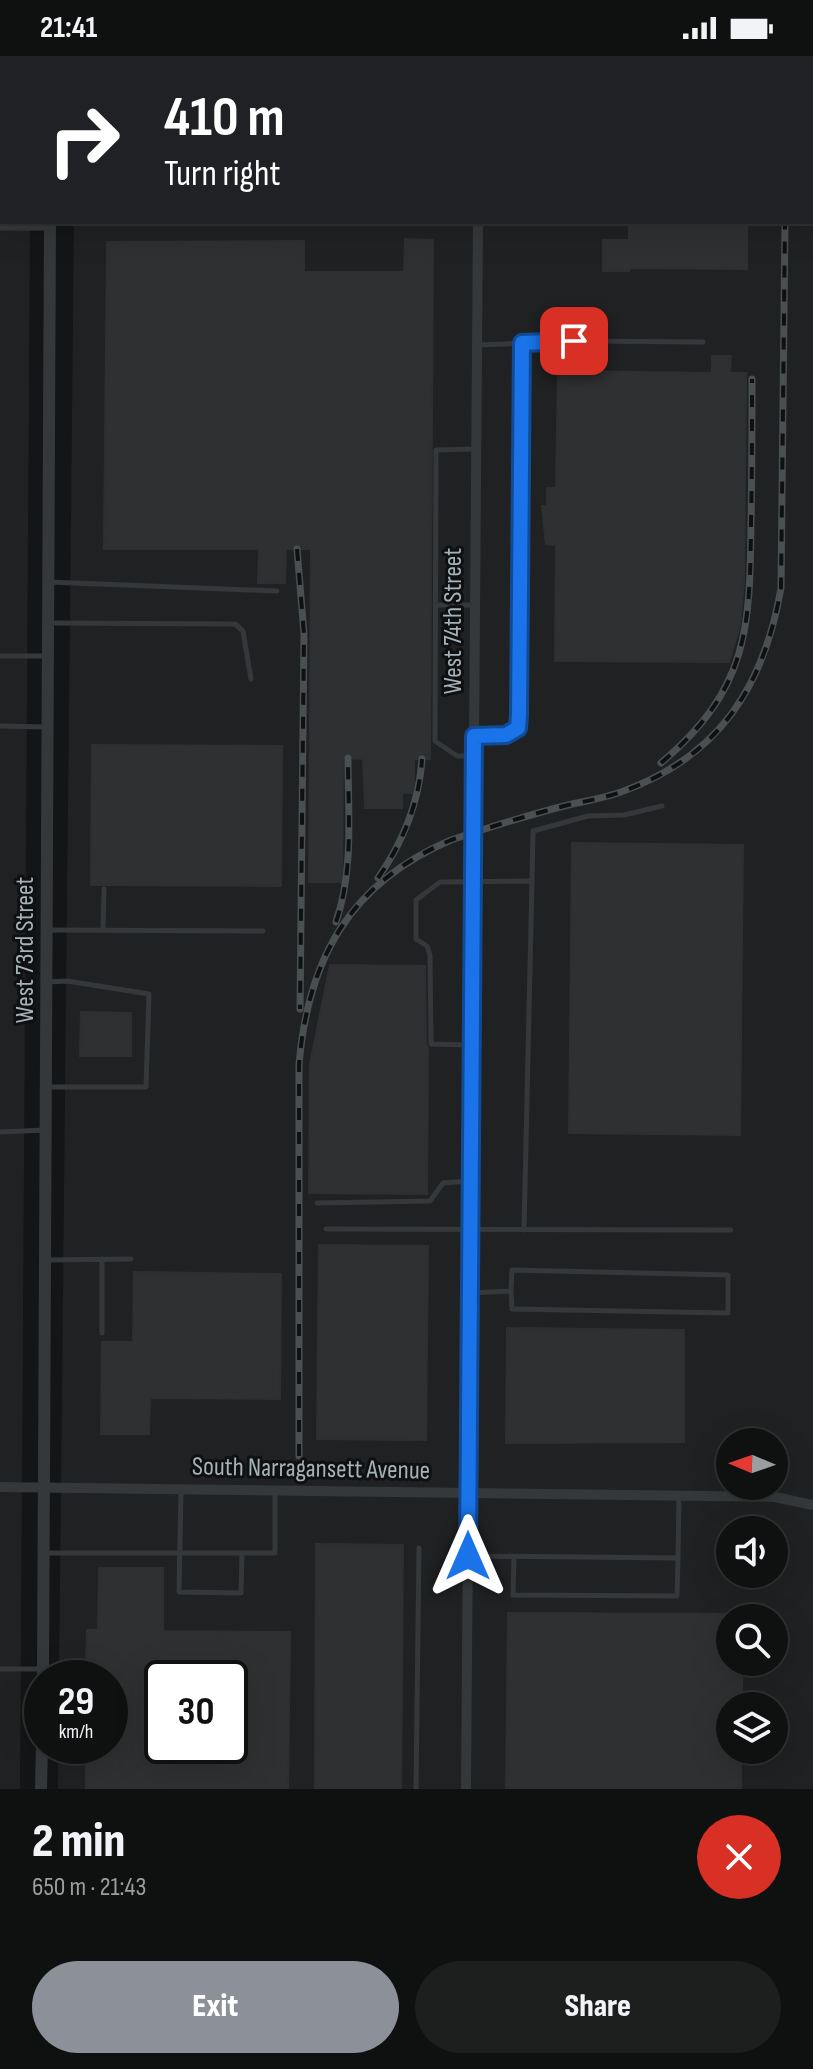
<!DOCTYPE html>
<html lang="en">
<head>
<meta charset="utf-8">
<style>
	body { margin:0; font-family:"Sofia Sans Condensed",sans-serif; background:#1d1e1e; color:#f1f3f6; height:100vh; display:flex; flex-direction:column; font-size:30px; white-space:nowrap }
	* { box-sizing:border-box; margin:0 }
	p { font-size:26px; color:#9b9d9f }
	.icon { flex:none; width:44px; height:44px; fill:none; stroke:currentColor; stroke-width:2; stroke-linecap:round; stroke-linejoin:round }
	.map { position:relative; height:1733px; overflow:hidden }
	.panel { display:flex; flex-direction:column; background:#0f1010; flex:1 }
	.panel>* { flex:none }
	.top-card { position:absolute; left:0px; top:0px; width:814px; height:168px; box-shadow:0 8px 32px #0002,0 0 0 2px #2f3030; background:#202124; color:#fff; overflow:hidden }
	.needle { width:52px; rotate:272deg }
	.buttons { position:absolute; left:716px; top:1372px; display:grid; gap:16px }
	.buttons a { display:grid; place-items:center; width:72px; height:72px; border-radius:50%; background:#0f1010; box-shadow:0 8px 32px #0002,0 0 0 2px #2f3030; font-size:40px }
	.speed { position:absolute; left:24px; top:1604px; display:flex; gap:16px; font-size:40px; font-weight:700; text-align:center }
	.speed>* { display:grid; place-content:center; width:104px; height:104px; border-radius:50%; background:#0f1010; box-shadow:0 8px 32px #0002,0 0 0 2px #2f3030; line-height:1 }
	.speed small { font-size:20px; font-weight:400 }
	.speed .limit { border:4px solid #111; border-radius:12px; background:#fff; color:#111 }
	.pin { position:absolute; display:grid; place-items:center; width:68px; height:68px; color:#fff; margin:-34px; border-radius:16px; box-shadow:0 4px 12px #0006 }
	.me { position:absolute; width:88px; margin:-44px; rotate:0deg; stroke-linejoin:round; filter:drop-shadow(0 0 6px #0008) }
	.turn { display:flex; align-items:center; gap:28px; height:168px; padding:0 32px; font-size:36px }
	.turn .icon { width:104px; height:104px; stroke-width:2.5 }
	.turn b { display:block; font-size:56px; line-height:68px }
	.round { display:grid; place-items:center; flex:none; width:84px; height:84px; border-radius:42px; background:#1d1e1e }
	.summary { display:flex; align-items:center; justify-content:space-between; height:136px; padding:0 32px }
	h1 { font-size:48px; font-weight:800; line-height:60px }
	.action { display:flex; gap:16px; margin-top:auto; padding:16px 32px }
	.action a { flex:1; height:92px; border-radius:48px; background:#8c9099; color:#fff; font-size:32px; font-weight:800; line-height:92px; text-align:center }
	.action a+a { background:#1d1e1e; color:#f1f3f6 }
	.status { display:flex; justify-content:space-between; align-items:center; height:56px; padding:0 40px; background:#0f1010; direction:ltr }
	.status svg { height:22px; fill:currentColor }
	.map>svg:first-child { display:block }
	.built { fill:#202123; fill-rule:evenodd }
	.building { fill:#2f3032; stroke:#2e2f32; stroke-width:2; fill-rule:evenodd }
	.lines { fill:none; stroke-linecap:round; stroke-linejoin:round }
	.service { stroke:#35383b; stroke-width:5 }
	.minor { stroke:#35383b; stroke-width:10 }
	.tertiary { stroke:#35383b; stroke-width:12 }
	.rail-casing { stroke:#4a4f52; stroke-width:7 }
	.rail { stroke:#0f1011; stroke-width:4; stroke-dasharray:12; stroke-linecap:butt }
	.route-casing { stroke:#114b97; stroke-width:20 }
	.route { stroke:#1a73e8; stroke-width:14 }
	.labels { text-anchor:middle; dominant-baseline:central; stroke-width:6; stroke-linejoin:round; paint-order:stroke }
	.street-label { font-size:26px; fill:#a5b2b7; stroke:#0f1011 }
</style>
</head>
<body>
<div class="status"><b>21:41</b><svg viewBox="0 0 49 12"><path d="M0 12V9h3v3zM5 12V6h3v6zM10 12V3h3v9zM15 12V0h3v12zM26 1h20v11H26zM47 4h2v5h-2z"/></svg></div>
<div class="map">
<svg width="813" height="1733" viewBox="0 0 813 1733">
	<rect width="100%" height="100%" fill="#141516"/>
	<g class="built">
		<path d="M0 0H31L2 2V166H30L20 1733H0Z"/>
		<path d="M75 0H813V1733H58V1690H110V1622H59L74 166H812V2ZM730 1386H774V1430H730ZM730 1474H774V1518H730ZM730 1562H774V1606H730ZM162 1622H230V1690H162ZM730 1650H774V1694H730Z"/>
	</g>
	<g class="building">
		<path d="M629 166H747V213L629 212V215H603V184H629Z"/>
		<path d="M405 183 433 184 430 703H414V730L412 737H402V752H365L363 703 343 702 342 826H309L311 493H286L285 527H258L259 493H104L107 186 304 185V216H404Z"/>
		<path d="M712 300H731L730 317H746L744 527 740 569 729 606 555 605 556 489 546 488 542 450H547V432H556L558 315 712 317Z"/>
		<path d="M92 689 282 690 281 830 91 829Z"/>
		<path d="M572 787 743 789 740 1079 569 1077Z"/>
		<path d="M330 909 425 910 426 988 428 993 427 1138 309 1137 310 1008Z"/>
		<path d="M81 956 131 957V1000H80Z"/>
		<path d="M319 1189 428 1190 426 1384 317 1383Z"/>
		<path d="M134 1216 281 1218 280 1343 150 1342 149 1378H101L102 1286H133Z"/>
		<path d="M507 1272 684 1274V1386L506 1387Z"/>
		<path d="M316 1488 403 1489 401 1733H315Z"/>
		<path d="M99 1512H163V1575L290 1576 288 1733H86V1690H110V1622H86L87 1574H98ZM162 1622H230V1690H162Z"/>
		<path d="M508 1557 730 1558V1606H742V1650H730V1694H741V1733H506Z"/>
	</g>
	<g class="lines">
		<g class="service">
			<path d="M592 2V0"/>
			<path d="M660 2V0"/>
			<path d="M0 172H49"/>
			<path d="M478 289 574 285 703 286"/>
			<path d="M49 526 277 535"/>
			<path d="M435 549H474"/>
			<path d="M49 567 235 568 243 575 251 623"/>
			<path d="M0 600H46"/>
			<path d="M0 670 47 671"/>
			<path d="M474 680 506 679 518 672 519 659 522 287"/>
			<path d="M473 700H457L435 685 436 394 476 393"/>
			<path d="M532 825 533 775 588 760 624 759 662 750"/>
			<path d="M48 874 263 875"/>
			<path d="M103 874 104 833"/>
			<path d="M47 926 67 925 149 938 146 1031H47"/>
			<path d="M470 989 431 988 430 899 427 890 416 883V844L440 826 532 825 524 1174"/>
			<path d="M0 1076 45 1074"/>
			<path d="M317 1147 430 1145 443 1127 469 1125"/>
			<path d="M326 1173 731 1174"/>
			<path d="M47 1204 131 1203"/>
			<path d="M471 1237 511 1235 512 1214 728 1219V1257L512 1253 511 1235"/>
			<path d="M102 1277V1203"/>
			<path d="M181 1434 179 1536 241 1537 242 1497"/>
			<path d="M46 1497H275V1436"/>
			<path d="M469 1500 678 1502 679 1441"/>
			<path d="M514 1501 513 1539 677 1540 678 1502"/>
			<path d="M0 1613H43"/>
			<path d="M416 1733 419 1492"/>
		</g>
		<g class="minor">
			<path d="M0 1431 775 1441 813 1449"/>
			<path d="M466 1733 478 166"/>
		</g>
		<g class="tertiary">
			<path d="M52 2V0"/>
			<path d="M43 1622 50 166"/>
			<path d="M41 1733 42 1688"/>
		</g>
		<g class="rail-casing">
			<g id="rail">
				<path d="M726 0 728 2"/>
				<path d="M758 0V2"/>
				<path d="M787 2V0"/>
				<path d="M297 493 304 578 300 953"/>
				<path d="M661 707C749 633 750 572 751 465 752 418 752 371 752 323"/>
				<path d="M378 822C403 786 419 748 422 703"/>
				<path d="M336 866C354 813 348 758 348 702"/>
				<path d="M299 1400V1009C308 902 350 827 451 784 490 771 528 759 568 749 586 745 604 742 621 736 719 701 764 631 781 532L785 166"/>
			</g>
		</g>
		<use href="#rail" class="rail"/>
	</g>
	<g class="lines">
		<g class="route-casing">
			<path id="route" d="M468 1500 474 680 506 679 518 672 519 659 522 287 574 285"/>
		</g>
		<use href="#route" class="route"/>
	</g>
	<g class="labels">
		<g class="street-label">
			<text transform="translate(453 565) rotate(-90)">West 74th Street</text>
			<text transform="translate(25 894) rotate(-90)">West 73rd Street</text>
			<text transform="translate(311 1413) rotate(1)">South Narragansett Avenue</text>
		</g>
	</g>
</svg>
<div class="buttons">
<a><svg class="needle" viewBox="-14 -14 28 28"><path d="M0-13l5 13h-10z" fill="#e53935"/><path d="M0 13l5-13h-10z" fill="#9b9d9f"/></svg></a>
<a><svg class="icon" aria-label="sound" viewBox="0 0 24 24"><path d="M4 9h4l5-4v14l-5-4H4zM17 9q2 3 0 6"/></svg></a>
<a><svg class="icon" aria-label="search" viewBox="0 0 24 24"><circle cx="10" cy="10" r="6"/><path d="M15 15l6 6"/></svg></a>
<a><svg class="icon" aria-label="layers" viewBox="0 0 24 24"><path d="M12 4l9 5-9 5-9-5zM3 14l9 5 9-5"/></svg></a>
</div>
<div class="speed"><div>29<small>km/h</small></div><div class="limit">30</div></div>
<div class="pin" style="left:574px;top:285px;background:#d93025"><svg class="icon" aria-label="arrive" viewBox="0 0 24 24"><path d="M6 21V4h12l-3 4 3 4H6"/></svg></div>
<svg class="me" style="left:468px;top:1500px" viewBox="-20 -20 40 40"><path d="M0-17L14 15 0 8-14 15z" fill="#1a73e8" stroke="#fff" stroke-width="4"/></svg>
<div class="top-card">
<div class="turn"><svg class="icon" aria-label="right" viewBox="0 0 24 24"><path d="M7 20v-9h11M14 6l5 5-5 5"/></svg><div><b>410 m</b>Turn right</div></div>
</div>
</div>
<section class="panel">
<div class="summary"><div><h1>2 min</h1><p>650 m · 21:43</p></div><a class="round" style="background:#d93025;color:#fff"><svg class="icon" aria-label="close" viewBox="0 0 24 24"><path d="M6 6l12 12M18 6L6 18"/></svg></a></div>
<div class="action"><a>Exit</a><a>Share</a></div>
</section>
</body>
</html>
